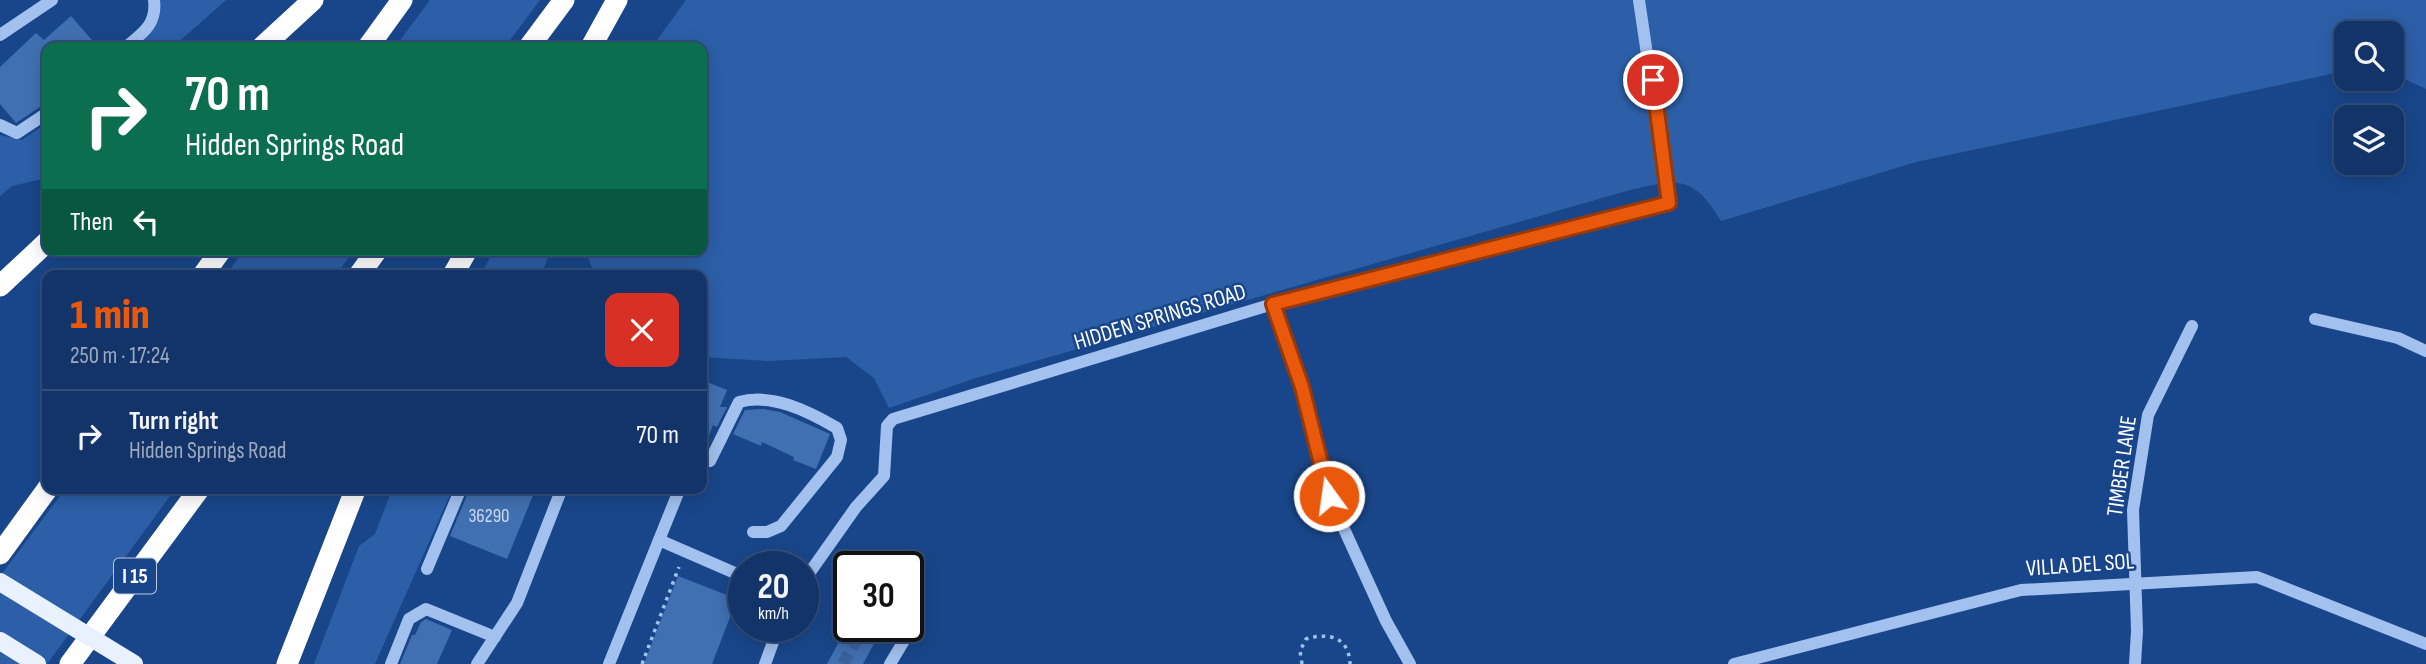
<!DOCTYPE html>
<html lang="en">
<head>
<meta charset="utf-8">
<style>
	body { margin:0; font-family:"Sofia Sans Condensed",sans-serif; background:#203f71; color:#f1f3f6; height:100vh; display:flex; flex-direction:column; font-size:26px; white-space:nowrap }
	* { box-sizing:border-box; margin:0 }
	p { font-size:23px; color:#9daac0 }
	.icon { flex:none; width:38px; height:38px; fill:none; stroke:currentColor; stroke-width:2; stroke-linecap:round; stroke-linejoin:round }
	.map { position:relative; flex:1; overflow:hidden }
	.panel { position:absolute; left:42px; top:270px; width:665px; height:224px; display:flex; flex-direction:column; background:#133468; border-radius:14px; box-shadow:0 4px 18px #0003,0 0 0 2px #324f7c }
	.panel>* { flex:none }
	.guide { position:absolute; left:42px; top:42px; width:665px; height:214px; border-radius:14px; box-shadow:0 4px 18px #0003,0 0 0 2px #324f7c; background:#0b6e4f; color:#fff; overflow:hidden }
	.tools { position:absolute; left:2334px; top:21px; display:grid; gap:14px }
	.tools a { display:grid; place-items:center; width:70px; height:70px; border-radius:14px; background:#133468; box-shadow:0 4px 18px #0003,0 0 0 2px #324f7c; font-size:35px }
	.speed { position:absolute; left:728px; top:551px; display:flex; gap:14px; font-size:35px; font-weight:700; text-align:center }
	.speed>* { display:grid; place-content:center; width:91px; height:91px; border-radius:50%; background:#133468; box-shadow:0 4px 18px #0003,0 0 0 2px #324f7c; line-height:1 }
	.speed small { font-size:18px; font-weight:400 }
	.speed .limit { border:4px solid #111; border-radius:10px; background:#fff; color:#111 }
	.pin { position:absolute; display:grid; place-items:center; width:60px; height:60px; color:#fff; margin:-30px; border:4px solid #fff; border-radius:50%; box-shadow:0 2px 7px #0007 }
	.me { position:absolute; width:77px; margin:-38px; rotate:346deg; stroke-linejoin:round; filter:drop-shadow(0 0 5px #0008) }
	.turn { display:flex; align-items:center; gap:24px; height:147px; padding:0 28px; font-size:32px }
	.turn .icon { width:91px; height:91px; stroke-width:2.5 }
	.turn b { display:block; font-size:49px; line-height:60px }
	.then { display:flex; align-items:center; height:66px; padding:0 28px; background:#0003; gap:14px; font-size:26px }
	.round { display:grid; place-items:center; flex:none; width:74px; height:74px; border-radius:14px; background:#203f71 }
	.head { display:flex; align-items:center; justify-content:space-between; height:119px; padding:0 28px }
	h1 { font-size:42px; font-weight:800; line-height:52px; color:#ea580c }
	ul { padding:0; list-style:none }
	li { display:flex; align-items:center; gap:21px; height:91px; padding:0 28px; border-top:2px solid #324f7c }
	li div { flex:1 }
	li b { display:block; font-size:26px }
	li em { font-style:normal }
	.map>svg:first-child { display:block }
	.green { fill:#2c5fa8 }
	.building { fill:#4170b2 }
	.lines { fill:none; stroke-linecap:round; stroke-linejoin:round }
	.minor-tunnel { stroke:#3c629c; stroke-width:12; stroke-dasharray:12 6; stroke-linecap:butt }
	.path { stroke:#a2c1ee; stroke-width:3.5; stroke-dasharray:3.5 5; stroke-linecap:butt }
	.minor { stroke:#a2c1ee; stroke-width:12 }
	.major { stroke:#e9f1ff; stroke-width:18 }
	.highway { stroke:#fff; stroke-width:21 }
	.major-bridge { stroke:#e9f1ff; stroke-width:18 }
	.route-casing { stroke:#983908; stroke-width:18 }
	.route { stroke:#ea580c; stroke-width:12 }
	.labels { text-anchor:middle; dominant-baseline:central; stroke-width:5; stroke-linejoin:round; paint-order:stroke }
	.number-label { font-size:19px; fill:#d0dbec }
	.shield { fill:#19468a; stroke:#bac8dc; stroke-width:2 }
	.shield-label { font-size:21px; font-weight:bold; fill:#fff }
	.street-label { font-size:23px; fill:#fff; stroke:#19468a }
</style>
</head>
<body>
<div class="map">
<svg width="2426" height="664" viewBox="0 0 2426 664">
	<rect width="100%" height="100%" fill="#19468a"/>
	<g class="green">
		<path d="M158 0H226L173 47H135C152 33 162 23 158 0Z"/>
		<path d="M430 0H540L505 47H395Z"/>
		<path d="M686 0H2426V89L2392 73V33H2347V70L2336 73 1916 162 1721 221C1693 175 1679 179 1630 190L973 379 889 408 874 378 846 357 768 361 702 357V275H595L585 250H702V47H652Z"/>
		<path d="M47 123V178L12 186 0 196V135L22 140Z"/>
		<path d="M244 250H354L336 275H226Z"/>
		<path d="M494 250H551L541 275H481Z"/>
		<path d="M66 488H176L47 664H0V576Z"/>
		<path d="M390 488H453L375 664H314L359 546 375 534 391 492Z"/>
	</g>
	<g class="building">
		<path d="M71 16 98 47H47V102L16 123 0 104V67L36 33 44 40Z"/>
		<path d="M702 380 727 390 720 407H727L717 427 713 425 703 450Z"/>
		<path d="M763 409 780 412 830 434 816 469 793 460 794 457 762 442 761 446 733 434 745 410Z"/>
		<path d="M470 488H536L507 559 450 536Z"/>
		<path d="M678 576 737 599 712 664H644Z"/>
		<path d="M426 619 452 630 437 664H400L412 635H415L421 622Z"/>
		<path d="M848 625 853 628V634L858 640 869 636 876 640 863 664H827Z"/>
	</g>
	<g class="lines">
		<path class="minor-tunnel" d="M843 664 861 632"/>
		<g class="path">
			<path d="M642 664 679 567"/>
			<path d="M1302 664 1300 651 1306 639C1329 632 1349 637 1350 664"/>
		</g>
		<g class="minor">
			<path d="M0 35 52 0"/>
			<path d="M126 47C143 33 157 24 154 0"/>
			<path d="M0 125 17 133 47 113"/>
			<path d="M1273 304 1302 387 1329 496 1386 621 1410 664"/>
			<path d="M2315 319 2398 338 2426 351"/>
			<path d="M710 461 739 402C772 393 808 411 837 428L841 440 837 457 781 526 767 532H753"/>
			<path d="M659 540 744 577"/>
			<path d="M427 569 461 488"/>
			<path d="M803 582 856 507 884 476 887 426 893 419 1273 304 1669 203 1639 0"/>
			<path d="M861 632 863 626"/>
			<path d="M391 664 409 619 426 609 495 637"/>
			<path d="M477 664 517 603 562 488"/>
			<path d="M609 664 680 488"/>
			<path d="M765 664 779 626"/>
			<path d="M890 664 908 634"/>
			<path d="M1734 664 2021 590 2257 577 2426 644"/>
			<path d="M2135 664 2137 631 2133 510 2148 415 2192 326"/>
		</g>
		<path class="major" d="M0 641 37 664"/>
		<g class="highway">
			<path d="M262 47 313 0"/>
			<path d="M368 47 402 0"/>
			<path d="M529 47 564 0"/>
			<path d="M591 47 617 0"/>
			<path d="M203 275 221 250"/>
			<path d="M359 275 377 250"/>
			<path d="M453 275 467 250"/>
			<path d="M0 286 47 242"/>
			<path d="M0 554 48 488"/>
			<path d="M70 664 200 488"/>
			<path d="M287 664 356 488"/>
		</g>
		<path class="major-bridge" d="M0 582 134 664"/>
	</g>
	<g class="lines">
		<g class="route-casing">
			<path id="route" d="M1329 496 1302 387 1273 304 1669 203 1653 80"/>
		</g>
		<use href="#route" class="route"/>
	</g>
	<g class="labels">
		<g class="number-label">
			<text x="489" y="516">36290</text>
		</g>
		<rect class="shield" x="114" y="558.5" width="42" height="35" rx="5"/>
		<g class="shield-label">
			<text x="135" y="576">I 15</text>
		</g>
		<g class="street-label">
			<text transform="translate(1160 317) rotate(-17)">HIDDEN SPRINGS ROAD</text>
			<text transform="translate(2122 466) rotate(-82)">TIMBER LANE</text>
			<text transform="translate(2080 565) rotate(-4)">VILLA DEL SOL</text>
		</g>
	</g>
</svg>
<div class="tools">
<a><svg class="icon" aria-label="search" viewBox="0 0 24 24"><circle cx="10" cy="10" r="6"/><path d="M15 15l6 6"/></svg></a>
<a><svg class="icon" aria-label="layers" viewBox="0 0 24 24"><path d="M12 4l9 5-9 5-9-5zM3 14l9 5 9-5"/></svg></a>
</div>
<div class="speed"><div>20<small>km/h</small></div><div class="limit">30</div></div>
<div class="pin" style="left:1653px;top:80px;background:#d93025"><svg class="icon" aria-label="arrive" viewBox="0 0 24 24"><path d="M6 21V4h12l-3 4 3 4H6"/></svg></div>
<svg class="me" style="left:1329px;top:496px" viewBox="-20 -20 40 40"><circle r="17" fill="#ea580c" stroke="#fff" stroke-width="3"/><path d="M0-11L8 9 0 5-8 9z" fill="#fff"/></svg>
<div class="guide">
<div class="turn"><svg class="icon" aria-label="right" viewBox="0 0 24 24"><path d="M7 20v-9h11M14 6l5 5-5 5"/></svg><div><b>70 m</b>Hidden Springs Road</div></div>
<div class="then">Then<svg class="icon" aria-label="left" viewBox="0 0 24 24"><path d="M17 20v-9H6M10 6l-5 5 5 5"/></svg></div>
</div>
<section class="panel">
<div class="head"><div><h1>1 min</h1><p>250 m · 17:24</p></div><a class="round" style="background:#d93025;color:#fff"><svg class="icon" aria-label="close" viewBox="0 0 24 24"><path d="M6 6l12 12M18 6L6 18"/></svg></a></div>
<ul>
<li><svg class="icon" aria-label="right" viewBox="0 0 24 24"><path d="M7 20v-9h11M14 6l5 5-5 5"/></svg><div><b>Turn right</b><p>Hidden Springs Road</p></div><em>70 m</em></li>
</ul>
</section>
</div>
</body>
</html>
